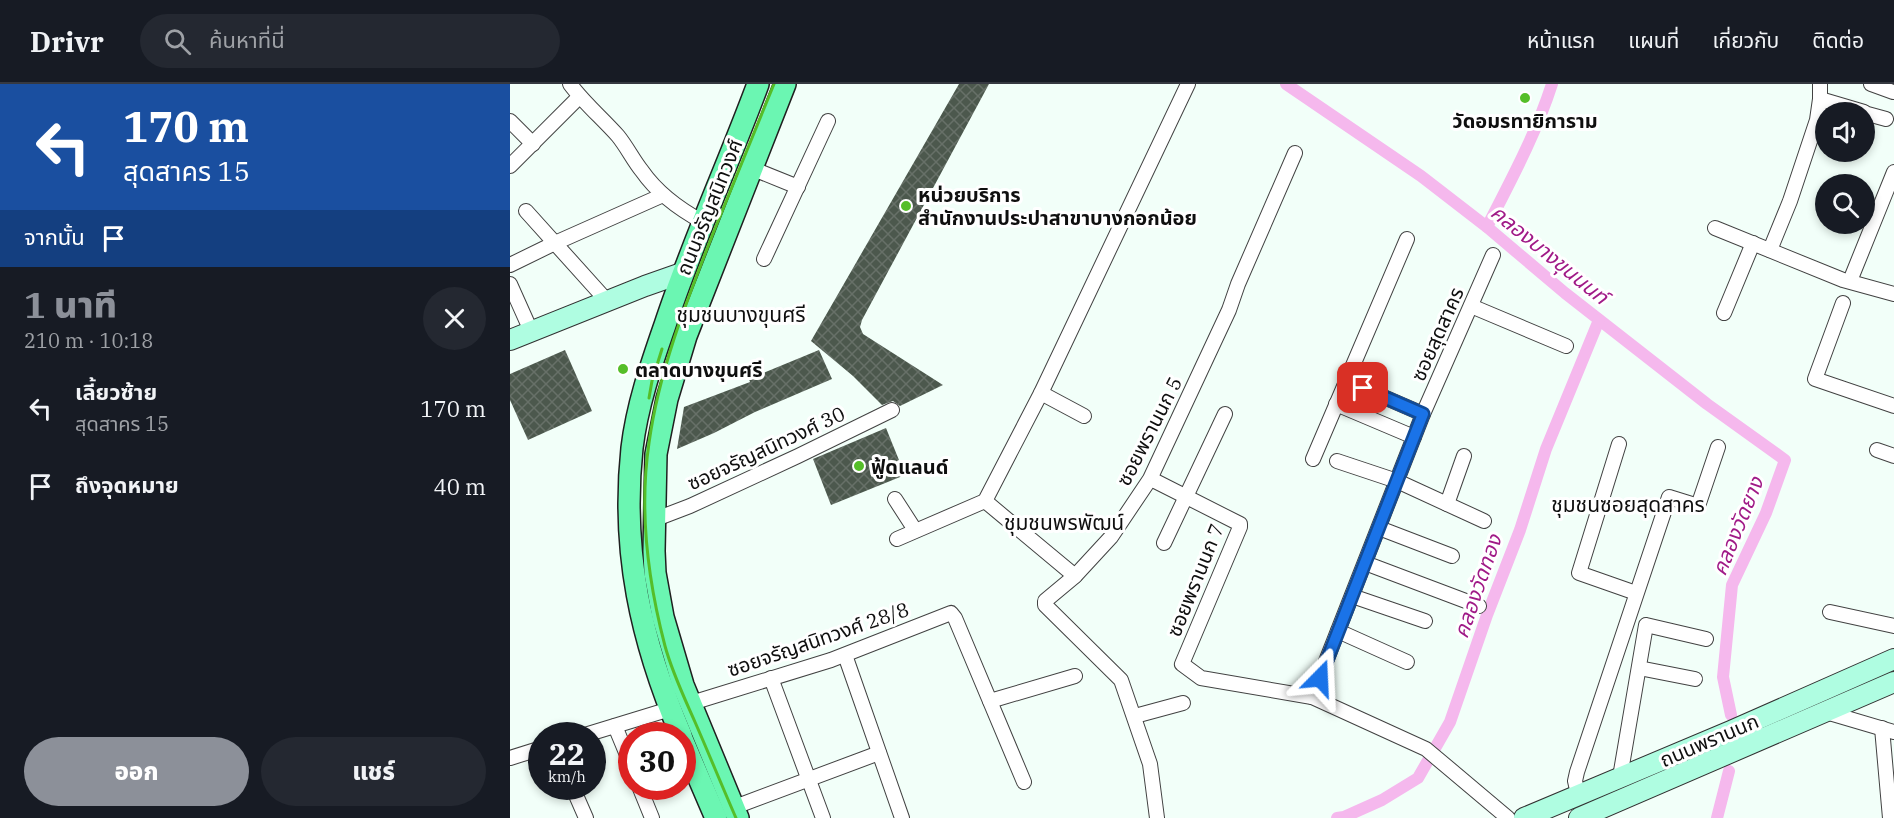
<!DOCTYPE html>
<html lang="th">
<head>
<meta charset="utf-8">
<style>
	body { margin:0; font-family:"IBM Plex Serif","Noto Sans Thai",serif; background:#242831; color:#f1f3f6; height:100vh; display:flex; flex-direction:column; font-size:22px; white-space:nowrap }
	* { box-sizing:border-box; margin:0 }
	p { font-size:20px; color:#9ea1a6 }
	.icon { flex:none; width:33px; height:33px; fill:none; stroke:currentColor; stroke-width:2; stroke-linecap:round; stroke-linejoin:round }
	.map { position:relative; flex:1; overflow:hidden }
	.drawer { display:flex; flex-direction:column; background:#171b24; width:510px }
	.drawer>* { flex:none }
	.hud { background:#1a4fa0; color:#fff; overflow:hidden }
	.buttons { position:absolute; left:1305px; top:18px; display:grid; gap:12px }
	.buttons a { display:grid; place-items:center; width:60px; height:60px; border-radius:50%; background:#171b24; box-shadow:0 3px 9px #0003; font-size:30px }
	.speed { position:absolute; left:18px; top:638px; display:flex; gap:12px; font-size:30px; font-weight:700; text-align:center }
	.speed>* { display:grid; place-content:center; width:78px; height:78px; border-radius:50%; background:#171b24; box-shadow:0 3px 9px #0003; line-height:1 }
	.speed small { font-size:15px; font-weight:400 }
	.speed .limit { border:9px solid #d22; background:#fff; color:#111 }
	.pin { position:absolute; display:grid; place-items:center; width:51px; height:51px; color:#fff; margin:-26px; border-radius:12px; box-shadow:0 3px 9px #0006 }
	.me { position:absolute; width:66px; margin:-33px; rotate:21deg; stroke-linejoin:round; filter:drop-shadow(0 0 4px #0008) }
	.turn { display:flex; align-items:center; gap:21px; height:126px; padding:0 24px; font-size:27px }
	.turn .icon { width:78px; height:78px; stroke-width:2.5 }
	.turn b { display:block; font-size:42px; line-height:51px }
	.then { display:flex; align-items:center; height:57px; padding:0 24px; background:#0003; gap:12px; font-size:22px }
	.round { display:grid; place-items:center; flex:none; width:63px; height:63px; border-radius:32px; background:#242831 }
	.summary { display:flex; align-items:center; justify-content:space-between; height:102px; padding:0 24px }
	h1 { font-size:36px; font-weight:800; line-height:45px; color:#8c9099 }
	.primary-button { display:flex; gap:12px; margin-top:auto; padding:12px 24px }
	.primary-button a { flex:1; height:69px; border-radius:36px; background:#8c9099; color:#fff; font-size:24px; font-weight:800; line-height:69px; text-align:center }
	.primary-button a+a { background:#242831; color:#f1f3f6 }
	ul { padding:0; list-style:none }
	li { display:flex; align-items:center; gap:18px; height:78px; padding:0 24px }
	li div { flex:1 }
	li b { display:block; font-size:22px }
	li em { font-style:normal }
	header { display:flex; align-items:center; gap:36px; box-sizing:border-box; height:84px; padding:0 30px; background:#171b24; border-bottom:2px solid #363941 }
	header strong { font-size:28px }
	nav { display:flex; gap:33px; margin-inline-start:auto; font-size:21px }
	.search { width:420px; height:54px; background:#242831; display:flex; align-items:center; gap:15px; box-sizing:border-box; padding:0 21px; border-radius:33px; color:#9ea1a6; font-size:22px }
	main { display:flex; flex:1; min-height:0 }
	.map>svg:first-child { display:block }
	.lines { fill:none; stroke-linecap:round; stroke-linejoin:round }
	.canal { stroke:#f5b8ed; stroke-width:12 }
	.building { fill:url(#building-cross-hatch) }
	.street-casing { stroke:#424242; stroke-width:16 }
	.secondary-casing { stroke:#313131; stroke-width:22 }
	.primary-casing { stroke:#202020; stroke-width:24 }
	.street { stroke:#fff; stroke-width:14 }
	.secondary { stroke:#affde1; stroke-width:20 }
	.primary { stroke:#6bf6b2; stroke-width:21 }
	.rail { stroke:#55be29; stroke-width:3 }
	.route-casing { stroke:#114b97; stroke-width:15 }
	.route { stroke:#1a73e8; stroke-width:10 }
	.poi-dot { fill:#55be29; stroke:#fff; stroke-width:2 }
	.labels { text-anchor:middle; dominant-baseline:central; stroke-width:6; stroke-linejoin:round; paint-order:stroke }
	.poi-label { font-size:20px; font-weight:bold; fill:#0f0f0f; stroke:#fff; text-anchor:start }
	.street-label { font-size:20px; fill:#0f0f0f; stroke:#fff }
	.water-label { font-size:21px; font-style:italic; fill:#a01a87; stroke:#fff }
	.neighbourhood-label { font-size:21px; fill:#0f0f0f; stroke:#fff }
</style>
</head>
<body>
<header>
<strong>Drivr</strong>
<div class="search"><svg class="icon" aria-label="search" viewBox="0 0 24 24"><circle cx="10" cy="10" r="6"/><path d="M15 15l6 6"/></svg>ค้นหาที่นี่</div>
<nav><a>หน้าแรก</a><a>แผนที่</a><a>เกี่ยวกับ</a><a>ติดต่อ</a></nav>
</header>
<main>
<section class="drawer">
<div class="hud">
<div class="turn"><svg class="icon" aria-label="left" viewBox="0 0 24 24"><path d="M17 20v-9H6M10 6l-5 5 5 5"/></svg><div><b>170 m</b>สุดสาคร 15</div></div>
<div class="then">จากนั้น<svg class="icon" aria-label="arrive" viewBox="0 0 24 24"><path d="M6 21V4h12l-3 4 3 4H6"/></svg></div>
</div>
<div class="summary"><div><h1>1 นาที</h1><p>210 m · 10:18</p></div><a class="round"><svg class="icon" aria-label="close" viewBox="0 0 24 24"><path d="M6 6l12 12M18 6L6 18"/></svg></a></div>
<ul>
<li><svg class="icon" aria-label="left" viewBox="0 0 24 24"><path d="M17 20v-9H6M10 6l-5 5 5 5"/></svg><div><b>เลี้ยวซ้าย</b><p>สุดสาคร 15</p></div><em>170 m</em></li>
<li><svg class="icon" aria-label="arrive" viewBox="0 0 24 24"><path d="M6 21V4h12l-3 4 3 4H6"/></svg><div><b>ถึงจุดหมาย</b></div><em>40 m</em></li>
</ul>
<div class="primary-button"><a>ออก</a><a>แชร์</a></div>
</section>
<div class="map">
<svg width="1384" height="734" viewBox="0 0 1384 734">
	<defs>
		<pattern id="building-cross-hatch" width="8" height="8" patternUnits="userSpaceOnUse" patternTransform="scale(1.5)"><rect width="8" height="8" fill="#4c584d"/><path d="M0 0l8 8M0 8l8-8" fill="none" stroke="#677068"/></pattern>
	</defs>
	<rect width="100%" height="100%" fill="#f2fff9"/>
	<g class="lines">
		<g class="canal">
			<path d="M776 0 911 92 977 143 1055 209 1197 320 1275 376 1256 429 1222 501 1213 593 1221 631"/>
			<path d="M977 143C1001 96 1026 50 1042 0"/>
			<path d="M827 734 834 733 872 716 908 694 940 638 977 531 1010 446 1036 365 1089 236"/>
			<path d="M1207 734 1219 687"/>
		</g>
	</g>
	<g class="building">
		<path d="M449 0H479L352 236 350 243 353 250 433 301 390 322 383 317 372 321 343 292 301 257Z"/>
		<path d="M55 266 82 327 18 356 0 316V290Z"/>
		<path d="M309 266 322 295 245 328 204 349 167 365 174 323 240 298 239 295Z"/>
		<path d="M376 344 395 391 321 421 303 375Z"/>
	</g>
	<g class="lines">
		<g class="street-casing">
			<g id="street">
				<path d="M60 0C74 19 92 34 108 52 117 63 123 76 132 87 148 110 169 125 193 138"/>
				<path d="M1361 0 1383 8"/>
				<path d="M1310 15 1354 28"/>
				<path d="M1354 29 1376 35"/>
				<path d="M0 37 23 60"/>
				<path d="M0 82 69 13"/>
				<path d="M241 84 288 103"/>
				<path d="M16 127 97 217"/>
				<path d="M1205 144 1333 196 1384 210"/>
				<path d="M1260 166 1280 117 1307 36 1310 15V0"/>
				<path d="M254 175 318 37"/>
				<path d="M0 181 45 159 153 111"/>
				<path d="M1340 197 1384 88"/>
				<path d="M0 200 21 247"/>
				<path d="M1333 219 1305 295 1384 322"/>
				<path d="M961 222 1056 262"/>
				<path d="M1214 229 1243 159"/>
				<path d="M853 304 913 330"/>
				<path d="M531 309 574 332"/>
				<path d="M826 320 904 353"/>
				<path d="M1109 360 1069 489 1126 509"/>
				<path d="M1367 366 1384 372"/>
				<path d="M803 375 897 155"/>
				<path d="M827 377 887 397 974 437"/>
				<path d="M645 397 730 440V443L672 580 691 594 802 613 916 665 998 734"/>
				<path d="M385 415 405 446"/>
				<path d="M475 417 565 492"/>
				<path d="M937 420 954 372"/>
				<path d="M146 435 180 422 288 372 382 326"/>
				<path d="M869 444 942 472"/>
				<path d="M387 455 475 417 531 309 678 0"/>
				<path d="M654 459 715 330"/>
				<path d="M855 479 969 522"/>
				<path d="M842 512 915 537"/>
				<path d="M1320 528 1384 542"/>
				<path d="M828 547 897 578"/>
				<path d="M335 571 392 734"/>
				<path d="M1129 584 1185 595"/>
				<path d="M261 594 313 734"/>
				<path d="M802 613 913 330 983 171"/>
				<path d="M188 617 321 576 441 529 445 534 514 698"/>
				<path d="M480 617 565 592"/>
				<path d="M1316 628 1384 648"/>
				<path d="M625 632 673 619"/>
				<path d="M105 642 122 683"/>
				<path d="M1372 644 1380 734"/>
				<path d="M75 651 160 625"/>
				<path d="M0 674 32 664"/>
				<path d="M1110 693 1136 541 1196 555"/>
				<path d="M62 702 76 734"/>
				<path d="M129 702 142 734"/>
				<path d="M1068 710 1065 697 1067 688 1159 413 1188 422 1208 363"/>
				<path d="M230 721 369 669"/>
				<path d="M647 734 640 680 611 596 535 521V517L565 492 601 453 640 395 719 226 728 200 785 69"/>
			</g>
		</g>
		<g class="secondary-casing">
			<g id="secondary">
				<path d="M0 256 135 202 172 189"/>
				<path d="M1014 734 1221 647 1384 575"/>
				<path d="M1069 734 1384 598"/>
			</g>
		</g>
		<g class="primary-casing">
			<g id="primary">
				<path d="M171 651C131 557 111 467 122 364 127 322 141 281 155 241 182 159 218 81 248 0"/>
				<path d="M172 655 206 734"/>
				<path d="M228 734 173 601 153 533 145 489 144 467 146 370 157 315 176 252 275 0"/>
			</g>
		</g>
		<use href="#street" class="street"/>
		<use href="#secondary" class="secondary"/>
		<use href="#primary" class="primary"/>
		<g class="rail">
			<path d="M139 314 142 297 152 265"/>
			<path d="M226 734C212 702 199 670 185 638 174 613 162 588 155 562 138 497 129 426 139 359 149 286 177 216 204 147 224 98 244 49 264 0"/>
		</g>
	</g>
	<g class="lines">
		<g class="route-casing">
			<path id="route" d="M810 594 913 330 853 304"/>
		</g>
		<use href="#route" class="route"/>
	</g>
	<g class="poi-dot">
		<circle cx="1015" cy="14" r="6"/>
		<circle cx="396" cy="122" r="6"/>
		<circle cx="113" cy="285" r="6"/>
		<circle cx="349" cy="382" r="6"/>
	</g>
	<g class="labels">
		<g class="poi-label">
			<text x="1015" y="36" text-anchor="middle">วัดอมรทายิการาม</text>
			<text x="408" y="110">หน่วยบริการ<tspan x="408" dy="23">สำนักงานประปาสาขาบางกอกน้อย</tspan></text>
			<text x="125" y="285">ตลาดบางขุนศรี</text>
			<text x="361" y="382">ฟู้ดแลนด์</text>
		</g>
		<g class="street-label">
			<text transform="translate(199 123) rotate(-68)">ถนนจรัญสนิทวงศ์</text>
			<text transform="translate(927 250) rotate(-66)">ซอยสุดสาคร</text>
			<text transform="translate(639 347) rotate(-63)">ซอยพรานนก 5</text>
			<text transform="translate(256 364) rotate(-25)">ซอยจรัญสนิทวงศ์ 30</text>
			<text transform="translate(685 496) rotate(-68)">ซอยพรานนก 7</text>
			<text transform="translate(308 555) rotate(-19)">ซอยจรัญสนิทวงศ์ 28/8</text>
			<text transform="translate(1199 656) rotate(-23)">ถนนพรานนก</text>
		</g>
		<g class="water-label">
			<text transform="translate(1040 170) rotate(39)">คลองบางขุนนนท์</text>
			<text transform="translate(1227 442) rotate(-68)">คลองวัดยาง</text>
			<text transform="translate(967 502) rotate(-71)">คลองวัดทอง</text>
		</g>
		<g class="neighbourhood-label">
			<text x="231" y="230">ชุมชนบางขุนศรี</text>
			<text x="1118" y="420">ชุมชนซอยสุดสาคร</text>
			<text x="554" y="438">ชุมชนพรพัฒน์</text>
		</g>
	</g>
</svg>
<div class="buttons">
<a><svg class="icon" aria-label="sound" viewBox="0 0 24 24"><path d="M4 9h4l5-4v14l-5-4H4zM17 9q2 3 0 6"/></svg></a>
<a><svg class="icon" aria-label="search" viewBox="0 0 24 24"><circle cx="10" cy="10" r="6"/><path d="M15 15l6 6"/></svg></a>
</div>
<div class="speed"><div>22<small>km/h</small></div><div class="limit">30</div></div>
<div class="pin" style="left:853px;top:304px;background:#d93025"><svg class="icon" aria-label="arrive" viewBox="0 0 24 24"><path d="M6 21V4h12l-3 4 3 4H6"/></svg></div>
<svg class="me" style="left:810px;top:594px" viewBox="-20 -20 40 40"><path d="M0-17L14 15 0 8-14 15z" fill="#1a73e8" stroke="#fff" stroke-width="4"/></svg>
</div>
</main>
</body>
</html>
